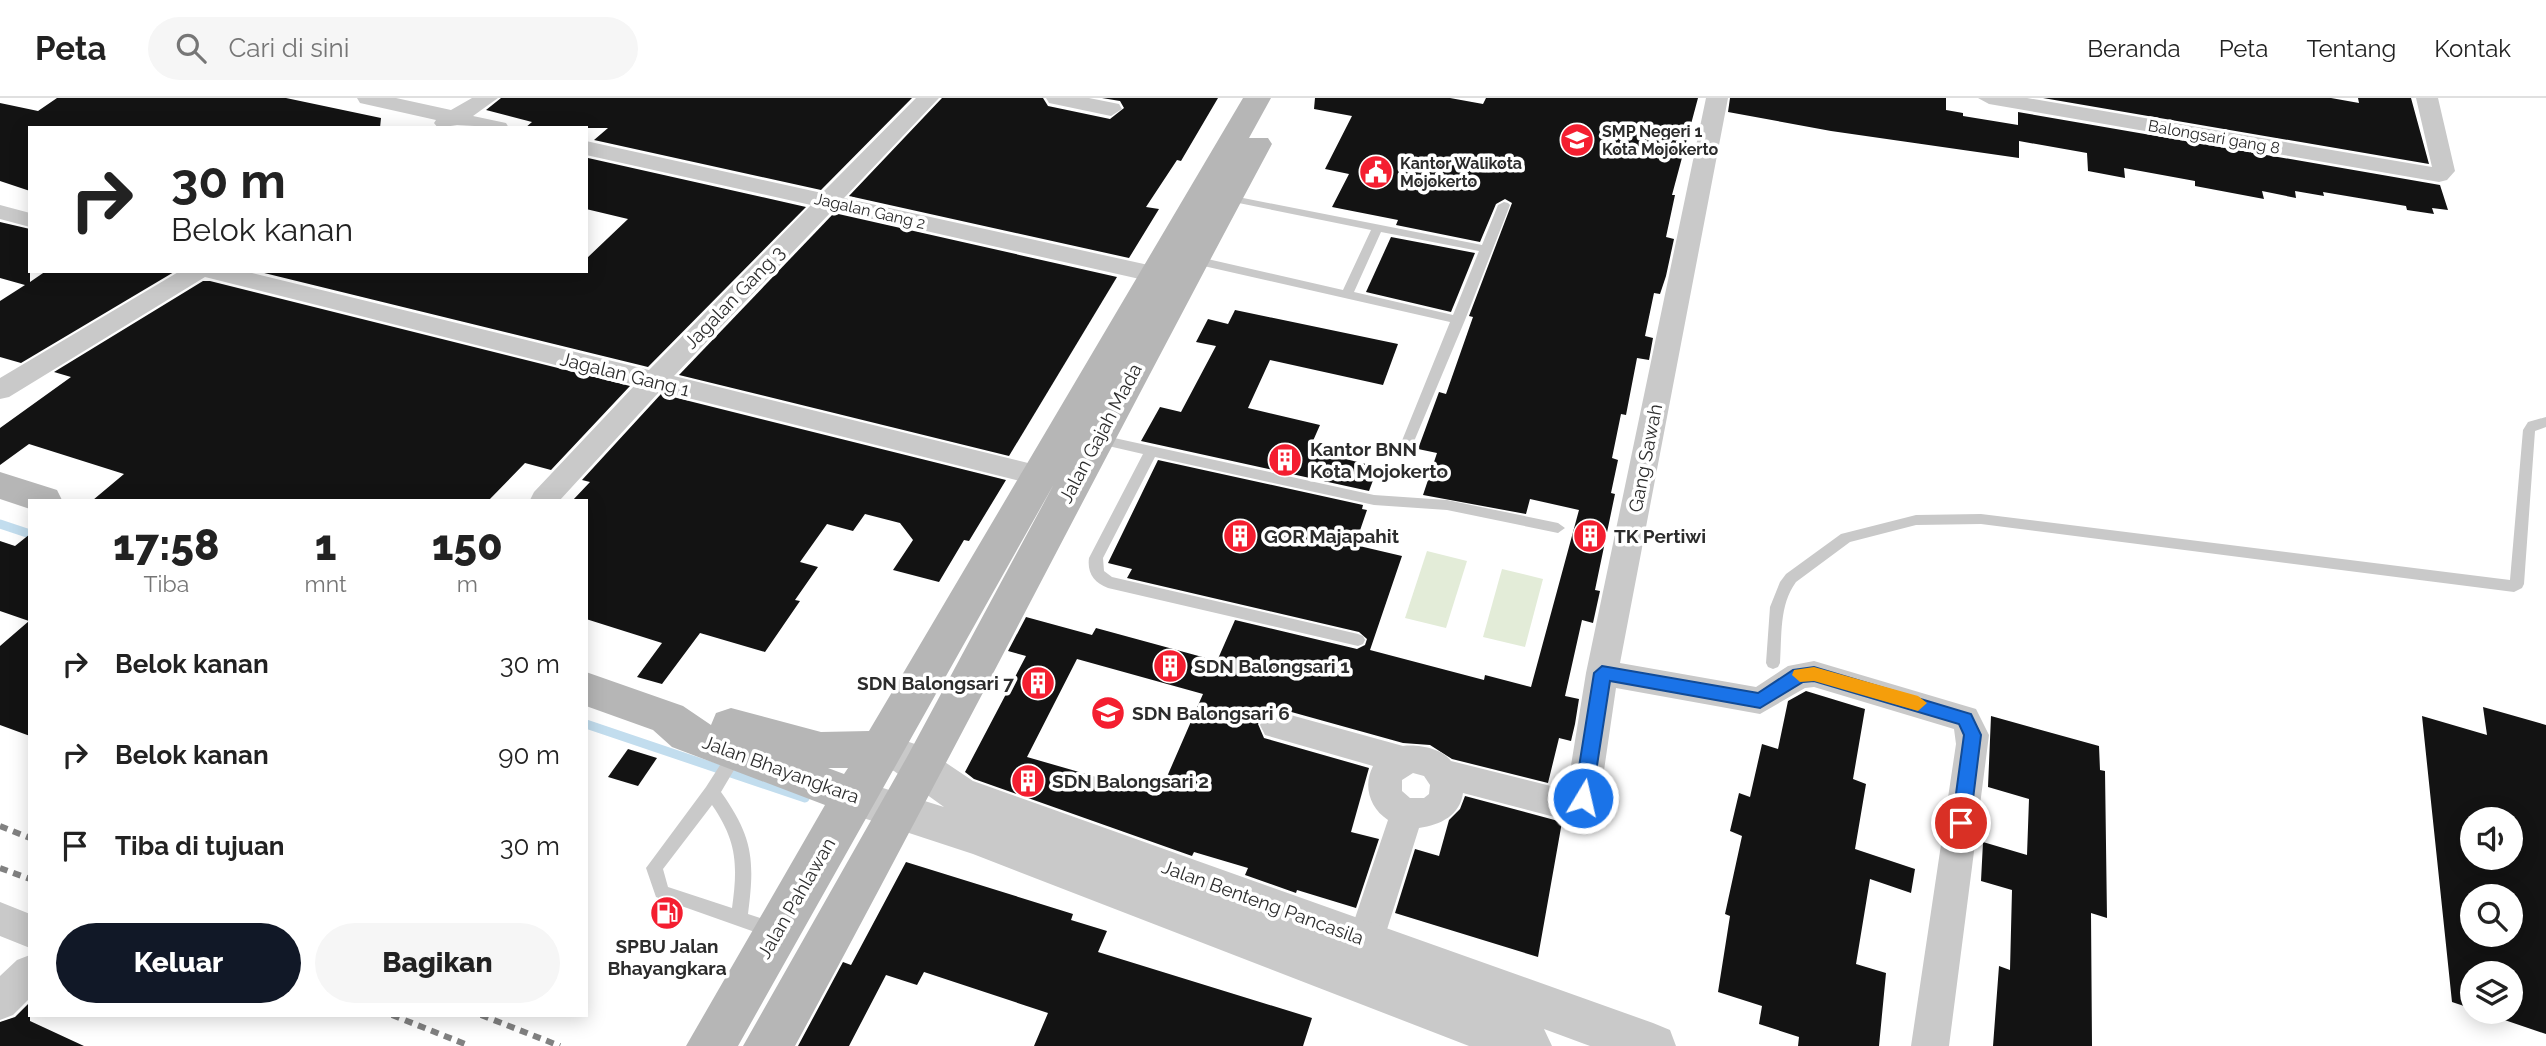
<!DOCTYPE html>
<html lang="id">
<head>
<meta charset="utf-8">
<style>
	body { margin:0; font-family:Raleway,sans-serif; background:#f6f6f6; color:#222; height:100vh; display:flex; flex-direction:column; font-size:26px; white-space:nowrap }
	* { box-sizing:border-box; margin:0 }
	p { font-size:23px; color:#767676 }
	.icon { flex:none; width:38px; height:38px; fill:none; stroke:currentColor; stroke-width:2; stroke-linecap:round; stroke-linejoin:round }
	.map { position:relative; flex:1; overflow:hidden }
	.side { position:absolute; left:28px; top:401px; width:560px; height:518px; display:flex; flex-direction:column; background:#fff; border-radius:0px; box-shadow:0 4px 18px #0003 }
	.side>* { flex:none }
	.banner { position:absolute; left:28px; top:28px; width:560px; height:147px; border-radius:0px; box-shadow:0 4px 18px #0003; background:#fff; color:#222; overflow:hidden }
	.fabs { position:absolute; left:2460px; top:709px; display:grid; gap:14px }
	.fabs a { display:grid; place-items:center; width:63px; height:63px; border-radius:50%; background:#fff; box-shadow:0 4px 18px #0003; font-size:35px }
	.pin { position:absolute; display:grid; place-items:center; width:60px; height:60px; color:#fff; margin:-30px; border:4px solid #fff; border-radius:50%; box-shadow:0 2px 7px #0007 }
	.me { position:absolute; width:77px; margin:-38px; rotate:9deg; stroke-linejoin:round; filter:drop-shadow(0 0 5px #0008) }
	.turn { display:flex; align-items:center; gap:24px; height:147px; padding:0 28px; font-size:32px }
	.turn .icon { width:91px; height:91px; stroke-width:2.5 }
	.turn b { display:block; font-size:49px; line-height:60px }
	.eta { display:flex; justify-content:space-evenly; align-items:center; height:119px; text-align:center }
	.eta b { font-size:42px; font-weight:800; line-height:49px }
	.primary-button { display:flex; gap:14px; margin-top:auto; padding:14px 28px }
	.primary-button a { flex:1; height:80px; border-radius:42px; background:#111827; color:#fff; font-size:28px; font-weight:800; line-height:80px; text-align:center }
	.primary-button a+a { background:#f6f6f6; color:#222 }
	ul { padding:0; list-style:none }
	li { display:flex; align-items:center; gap:21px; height:91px; padding:0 28px }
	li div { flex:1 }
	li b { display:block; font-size:26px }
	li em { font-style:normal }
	header { display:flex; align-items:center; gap:42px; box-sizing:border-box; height:98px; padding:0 35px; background:#fff; border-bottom:2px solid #e0e0e0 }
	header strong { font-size:33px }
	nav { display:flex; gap:38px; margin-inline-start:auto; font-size:24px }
	.search { width:490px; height:63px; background:#f6f6f6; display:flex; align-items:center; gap:18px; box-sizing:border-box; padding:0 24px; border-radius:38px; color:#767676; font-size:26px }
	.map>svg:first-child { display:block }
	.green { fill:#e3ecd8 }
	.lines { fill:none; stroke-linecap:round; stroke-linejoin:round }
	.stream { stroke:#c2ddee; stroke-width:9 }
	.building { fill:#131313; fill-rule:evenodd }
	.service { fill:#c9c9c9; fill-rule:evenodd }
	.minor { fill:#c9c9c9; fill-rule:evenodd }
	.tertiary { fill:#c9c9c9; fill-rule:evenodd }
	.secondary { fill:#b6b6b6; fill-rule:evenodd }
	.rail { stroke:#818181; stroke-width:6; stroke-dasharray:8 6; stroke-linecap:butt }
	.route { fill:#1a73e8; stroke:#114b97; stroke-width:2 }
	.slow { fill:#f59e0b }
	.labels { text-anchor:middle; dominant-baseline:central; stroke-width:7; stroke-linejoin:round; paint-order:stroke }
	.far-poi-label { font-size:16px; font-weight:bold; fill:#2c2c2c; stroke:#fff; text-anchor:start }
	.far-street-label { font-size:16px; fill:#2c2c2c; stroke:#fff }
	.street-label { font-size:19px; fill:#2c2c2c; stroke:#fff }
	.poi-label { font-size:19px; font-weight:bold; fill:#2c2c2c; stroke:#fff; text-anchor:start }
</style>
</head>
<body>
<header>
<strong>Peta</strong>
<div class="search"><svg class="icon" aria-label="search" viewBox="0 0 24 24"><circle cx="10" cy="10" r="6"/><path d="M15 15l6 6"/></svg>Cari di sini</div>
<nav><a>Beranda</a><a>Peta</a><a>Tentang</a><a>Kontak</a></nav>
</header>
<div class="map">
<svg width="2546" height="948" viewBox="0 0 2546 948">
	<rect width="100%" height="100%" fill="#fff"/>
	<g class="green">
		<path d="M1427 453 1467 463 1446 530 1405 520Z"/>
		<path d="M1502 471 1543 481 1525 549 1483 539Z"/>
	</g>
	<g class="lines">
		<g class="stream">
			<path d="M0 426 30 436"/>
			<path d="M586 626 805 700"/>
		</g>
	</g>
	<g class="building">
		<path d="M57 0H286L381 20 380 30H30V93L0 83V5L38 13Z"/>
		<path d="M501 0H912L821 92 594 42 608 30H525L532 24 486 12Z"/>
		<path d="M942 0H1043L1048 8 1110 21 1124 10 1120 3 1102 0H1218L1181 63 1177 62 1146 109 1159 111 1129 160 849 98Z"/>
		<path d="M1315 0H1450L1483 6 1486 0H1698L1672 97H1675L1666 139 1674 141 1666 178 1660 196 1654 195 1645 238 1653 240 1649 262 1637 260 1626 317 1621 316 1612 360 1618 362 1611 395 1615 396 1595 492 1600 493 1593 525 1582 522 1565 598 1579 601 1575 626 1571 643 1559 640 1548 685 1452 661 1430 647 1403 645 1277 610 1264 615 1258 626 1264 640 1369 670 1351 734 1379 741 1356 810 1297 792 1296 795 1245 777 1248 770 1194 754 1192 758 974 681 965 674 1026 558 1008 553 1026 519 1092 537 1096 530 1217 563 1235 522 1357 551 1365 547 1367 541 1359 534 1127 480 1132 471 1108 465 1158 362 1363 407 1362 411 1367 412 1355 447 1402 458 1370 552 1484 582 1485 577 1531 589 1579 412 1530 401 1526 416 1423 397 1437 355 1418 351 1439 294 1446 296 1473 219 1469 218 1512 105 1505 101 1496 106 1480 144 1396 127 1398 122 1332 109 1349 76 1325 71 1352 18 1314 11ZM1077 561 1203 596 1159 697 1027 659Z"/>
		<path d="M1730 0H1946V12L1963 15V18L2018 27V14L2440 87 2448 112 2432 110 2434 116 2407 112 2406 108 2323 94 2324 98 2295 93 2296 100 2262 93 2264 101 2195 88V83L2124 70 2125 80 2088 73 2087 55 2019 43V60L1831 33 1728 14Z"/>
		<path d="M2043 0H2331L2359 5 2358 0H2411L2429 66Z"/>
		<path d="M588 60 806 109 648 269 256 173H586V161L628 121 586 111Z"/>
		<path d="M834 115 1117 179 1009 358 679 277Z"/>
		<path d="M0 124 30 131V184L46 173 174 174 21 265 0 259V203L25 187 0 180Z"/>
		<path d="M1391 139 1475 155 1451 214 1366 194Z"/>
		<path d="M203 183H210L630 288 551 372 525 365 489 402H93L124 376 29 346 0 367V330L71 279 54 274Z"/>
		<path d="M1235 212 1398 246 1383 287 1270 262 1248 310 1320 327 1309 352 1378 369 1369 393 1141 343 1160 309 1181 314 1216 248 1196 244 1208 221 1228 226Z"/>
		<path d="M661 296 1006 382 969 443 964 442 939 484 893 472 913 442 900 425 865 416 853 433 827 426 800 464 818 469 795 502 800 503 765 554 700 535 662 586 637 579 662 545 586 521V402H573L590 384 582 382Z"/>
		<path d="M30 436V638L0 627V548L29 523 0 513V443L15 448Z"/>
		<path d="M1806 593 1865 611 1853 681 1866 686 1855 751 1915 771 1911 795 1870 781 1856 866 1886 875 1879 948H1798L1799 939 1759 926 1762 908 1718 894 1730 818 1725 816 1742 738 1730 733 1739 695 1750 699 1762 646 1778 651 1788 603Z"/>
		<path d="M2483 609 2546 627V936L2481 914H2511V875H2473V911L2452 904 2422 618 2487 637ZM2473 721H2511V760H2473ZM2473 798H2511V836H2473Z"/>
		<path d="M1991 618 2099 648 2100 672 2105 673 2107 820 2091 815 2092 948H1993L1999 868 2010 872 2012 792 1981 783 1983 744 2027 757 2029 701 1988 689Z"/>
		<path d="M628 651 657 660 638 688 608 679Z"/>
		<path d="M1465 698 1562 724 1538 859 1395 815 1415 751 1439 758 1449 722 1460 711Z"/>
		<path d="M906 764 1073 816 1071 822 1107 833 1098 854 1312 920 1303 948H1034L1048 915 924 874 917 887 886 877 849 948H798L843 864 851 867Z"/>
		<path d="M30 904V923L84 948H0V924L15 919Z"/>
	</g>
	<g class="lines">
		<g class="service">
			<path d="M1223 96 1482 147 1498 107 1504 104 1508 105 1510 107 1465 222 1410 353 1405 355 1399 350 1450 224 1186 164 1184 161 1190 157 1343 192 1371 132 1219 101 1218 99ZM1381 134 1479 153 1453 217 1354 194Z"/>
			<path d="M2546 319V329L2535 333 2524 486 2522 490 2514 494 1981 426 1916 427 1850 444 1796 484C1779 507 1782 538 1780 565L1778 569 1773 571 1768 569 1766 565 1770 509 1780 484 1786 476 1841 436 1916 417 1981 416 2510 482 2523 332 2528 324Z"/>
			<path d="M1096 336 1374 397 1447 402 1558 425 1565 430 1558 435 1447 412 1374 407 1155 359 1103 460 1104 473 1112 479 1358 536 1363 538 1365 542 1363 546 1358 548 1108 490C1094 485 1087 475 1089 460L1143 356 1091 344 1090 341 1091 338Z"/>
			<path d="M736 648 741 650 744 655 721 694C753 739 755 762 748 816L778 826 780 832 778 838 772 840 656 799 646 770 706 689 731 650ZM712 707C737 743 738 767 732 810L668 789 663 771Z"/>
		</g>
		<g class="minor">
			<path d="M357 0H396L451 12 472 0H498L473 18 506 25 509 30 457 27 438 30 434 25 436 22 360 5Z"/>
			<path d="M916 0H939L844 100 1153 168 1162 170 1165 176 1162 182 1153 184 833 112 674 278 1040 368 1050 371 1054 378 1050 385 1040 388 660 293 560 402H530L534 394 635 287 205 179 9 299 0 301V280L180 173H244L649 272 811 107 586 57V43L822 95Z"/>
			<path d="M1046 0H1089L1119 6 1122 11 1111 18 1049 5Z"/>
			<path d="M1706 0H1728L1620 565 1756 589 1788 568 1814 563 1976 611 1989 637 1949 948H1911L1956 646 1954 631 1814 589 1805 590 1760 616 1616 590 1600 700 1590 717 1566 722 1463 695C1460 717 1441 727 1419 730L1384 841 1379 853 1366 858 1353 853 1348 841 1388 722C1369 710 1363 687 1373 668L1265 637 1260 627 1265 617 1276 613 1403 648C1417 646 1442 650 1451 663L1567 692 1586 575ZM1413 675 1424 678 1430 687 1429 696 1424 700H1410L1402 693V682Z"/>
			<path d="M1978 0H2027L2432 69 2416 0H2438L2455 73 2447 82 2439 84 1989 6Z"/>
			<path d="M0 107 30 115V129L0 121Z"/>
			<path d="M0 804 30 816V850L0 838Z"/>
			<path d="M30 857V900L13 917 0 922V878L17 862Z"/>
		</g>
		<path class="tertiary" d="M879 634 921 648 973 683 1653 925 1670 932 1676 948H1590L1544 931 1552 948H1469L973 756 839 712 833 699 839 686 854 681 944 709 894 673 865 663 859 651 865 639Z"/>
		<g class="secondary">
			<path d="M1243 0H1271L1249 40H1268L1272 46C1111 346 957 649 795 948H743L907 659 1054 386 738 948H686L825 707 672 649 653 632 586 608V574L683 608 711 627 716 615 731 610 821 634 869 633ZM828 670H848L844 676Z"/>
			<path d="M0 374 57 392 62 402H30V411L0 401Z"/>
		</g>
		<g class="rail">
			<path d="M0 728 30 740"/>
			<path d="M0 770 30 781"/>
			<path d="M392 917 470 948"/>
			<path d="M481 917 560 948"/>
		</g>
	</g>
	<path class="route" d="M1602 568 1758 595 1793 572 1814 569 1971 616 1981 637 1970 725 1967 731 1961 733 1954 731 1952 725 1964 637 1959 626 1814 583 1803 584 1760 610 1610 583 1592 700 1590 705H1577L1574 700 1594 575Z"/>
	<path class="slow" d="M1814 569 1918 598 1927 605 1918 613 1814 583 1800 584 1792 577 1794 572Z"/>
	<defs>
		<g id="school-disc" transform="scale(1.75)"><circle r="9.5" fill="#f41e30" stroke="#fff"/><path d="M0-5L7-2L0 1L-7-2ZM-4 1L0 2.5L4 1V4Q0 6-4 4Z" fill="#fff"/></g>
		<g id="civic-disc" transform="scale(1.75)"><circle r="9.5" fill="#f41e30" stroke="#fff"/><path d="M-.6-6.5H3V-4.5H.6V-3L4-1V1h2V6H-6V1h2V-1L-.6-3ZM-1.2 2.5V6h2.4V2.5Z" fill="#fff"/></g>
		<g id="building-disc" transform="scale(1.75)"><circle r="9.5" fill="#f41e30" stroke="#fff"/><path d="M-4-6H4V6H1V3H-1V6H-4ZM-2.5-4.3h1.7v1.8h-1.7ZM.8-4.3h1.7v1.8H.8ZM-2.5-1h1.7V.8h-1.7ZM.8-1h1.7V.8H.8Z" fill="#fff"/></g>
		<g id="fuel-disc" transform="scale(1.75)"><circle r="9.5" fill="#f41e30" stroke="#fff"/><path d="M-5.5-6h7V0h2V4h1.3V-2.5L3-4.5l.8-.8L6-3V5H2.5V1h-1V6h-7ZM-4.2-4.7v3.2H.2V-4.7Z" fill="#fff"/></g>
	</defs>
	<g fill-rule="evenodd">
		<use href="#school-disc" x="1577" y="42"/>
		<use href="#civic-disc" x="1376" y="74"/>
		<use href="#building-disc" x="1285" y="362"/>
		<use href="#building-disc" x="1240" y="438"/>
		<use href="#building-disc" x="1590" y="438"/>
		<use href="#building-disc" x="1170" y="568"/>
		<use href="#building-disc" x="1038" y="585"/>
		<use href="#school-disc" x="1108" y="615"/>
		<use href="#building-disc" x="1028" y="683"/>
		<use href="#fuel-disc" x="667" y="815"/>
	</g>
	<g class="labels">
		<g class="far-poi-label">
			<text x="1602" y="33">SMP Negeri 1<tspan x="1602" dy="18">Kota Mojokerto</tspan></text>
			<text x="1400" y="65">Kantor Walikota<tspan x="1400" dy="18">Mojokerto</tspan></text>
		</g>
		<g class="far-street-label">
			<text transform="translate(2214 39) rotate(10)">Balongsari gang 8</text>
			<text transform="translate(870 113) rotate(13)">Jagalan Gang 2</text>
		</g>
		<g class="street-label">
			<text transform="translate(734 199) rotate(-46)">Jagalan Gang 3</text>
			<text transform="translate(625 276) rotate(14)">Jagalan Gang 1</text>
			<text transform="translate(1100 335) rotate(-62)">Jalan Gajah Mada</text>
			<text transform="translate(1645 360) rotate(-79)">Gang Sawah</text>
			<text transform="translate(781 671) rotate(20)">Jalan Bhayangkara</text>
			<text transform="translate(796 800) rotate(-60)">Jalan Pahlawan</text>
			<text transform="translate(1263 804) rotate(20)">Jalan Benteng Pancasila</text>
		</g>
		<g class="poi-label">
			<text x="1310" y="351">Kantor BNN<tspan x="1310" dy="22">Kota Mojokerto</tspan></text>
			<text x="1264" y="438">GOR Majapahit</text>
			<text x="1614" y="438">TK Pertiwi</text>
			<text x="1194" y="568">SDN Balongsari 1</text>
			<text x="1014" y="585" text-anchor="end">SDN Balongsari 7</text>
			<text x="1132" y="615">SDN Balongsari 6</text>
			<text x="1052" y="683">SDN Balongsari 2</text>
			<text x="667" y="848" text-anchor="middle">SPBU Jalan<tspan x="667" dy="22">Bhayangkara</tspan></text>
		</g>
	</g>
</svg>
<div class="fabs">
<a><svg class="icon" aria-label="sound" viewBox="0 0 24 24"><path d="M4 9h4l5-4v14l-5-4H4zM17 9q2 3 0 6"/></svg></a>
<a><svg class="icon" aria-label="search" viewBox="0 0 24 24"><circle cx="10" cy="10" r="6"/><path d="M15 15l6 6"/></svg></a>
<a><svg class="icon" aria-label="layers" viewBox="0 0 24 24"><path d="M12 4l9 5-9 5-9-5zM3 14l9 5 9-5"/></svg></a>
</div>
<div class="pin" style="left:1961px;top:725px;background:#d93025"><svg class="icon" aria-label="arrive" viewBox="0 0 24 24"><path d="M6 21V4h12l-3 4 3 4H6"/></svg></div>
<svg class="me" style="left:1583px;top:700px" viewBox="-20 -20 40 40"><circle r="17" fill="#1a73e8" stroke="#fff" stroke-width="3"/><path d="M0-11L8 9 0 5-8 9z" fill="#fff"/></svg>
<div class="banner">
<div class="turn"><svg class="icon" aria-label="right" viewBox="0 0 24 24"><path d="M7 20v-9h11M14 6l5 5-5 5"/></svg><div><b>30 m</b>Belok kanan</div></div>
</div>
<section class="side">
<div class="eta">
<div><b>17:58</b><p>Tiba</p></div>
<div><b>1</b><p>mnt</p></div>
<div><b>150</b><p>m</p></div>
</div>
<ul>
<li><svg class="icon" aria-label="right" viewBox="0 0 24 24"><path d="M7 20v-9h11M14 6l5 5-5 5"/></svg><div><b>Belok kanan</b></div><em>30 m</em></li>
<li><svg class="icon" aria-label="right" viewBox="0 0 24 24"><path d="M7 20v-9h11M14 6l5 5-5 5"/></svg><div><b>Belok kanan</b></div><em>90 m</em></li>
<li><svg class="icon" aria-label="arrive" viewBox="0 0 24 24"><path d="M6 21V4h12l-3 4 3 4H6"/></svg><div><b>Tiba di tujuan</b></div><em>30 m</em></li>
</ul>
<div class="primary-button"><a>Keluar</a><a>Bagikan</a></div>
</section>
</div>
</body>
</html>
